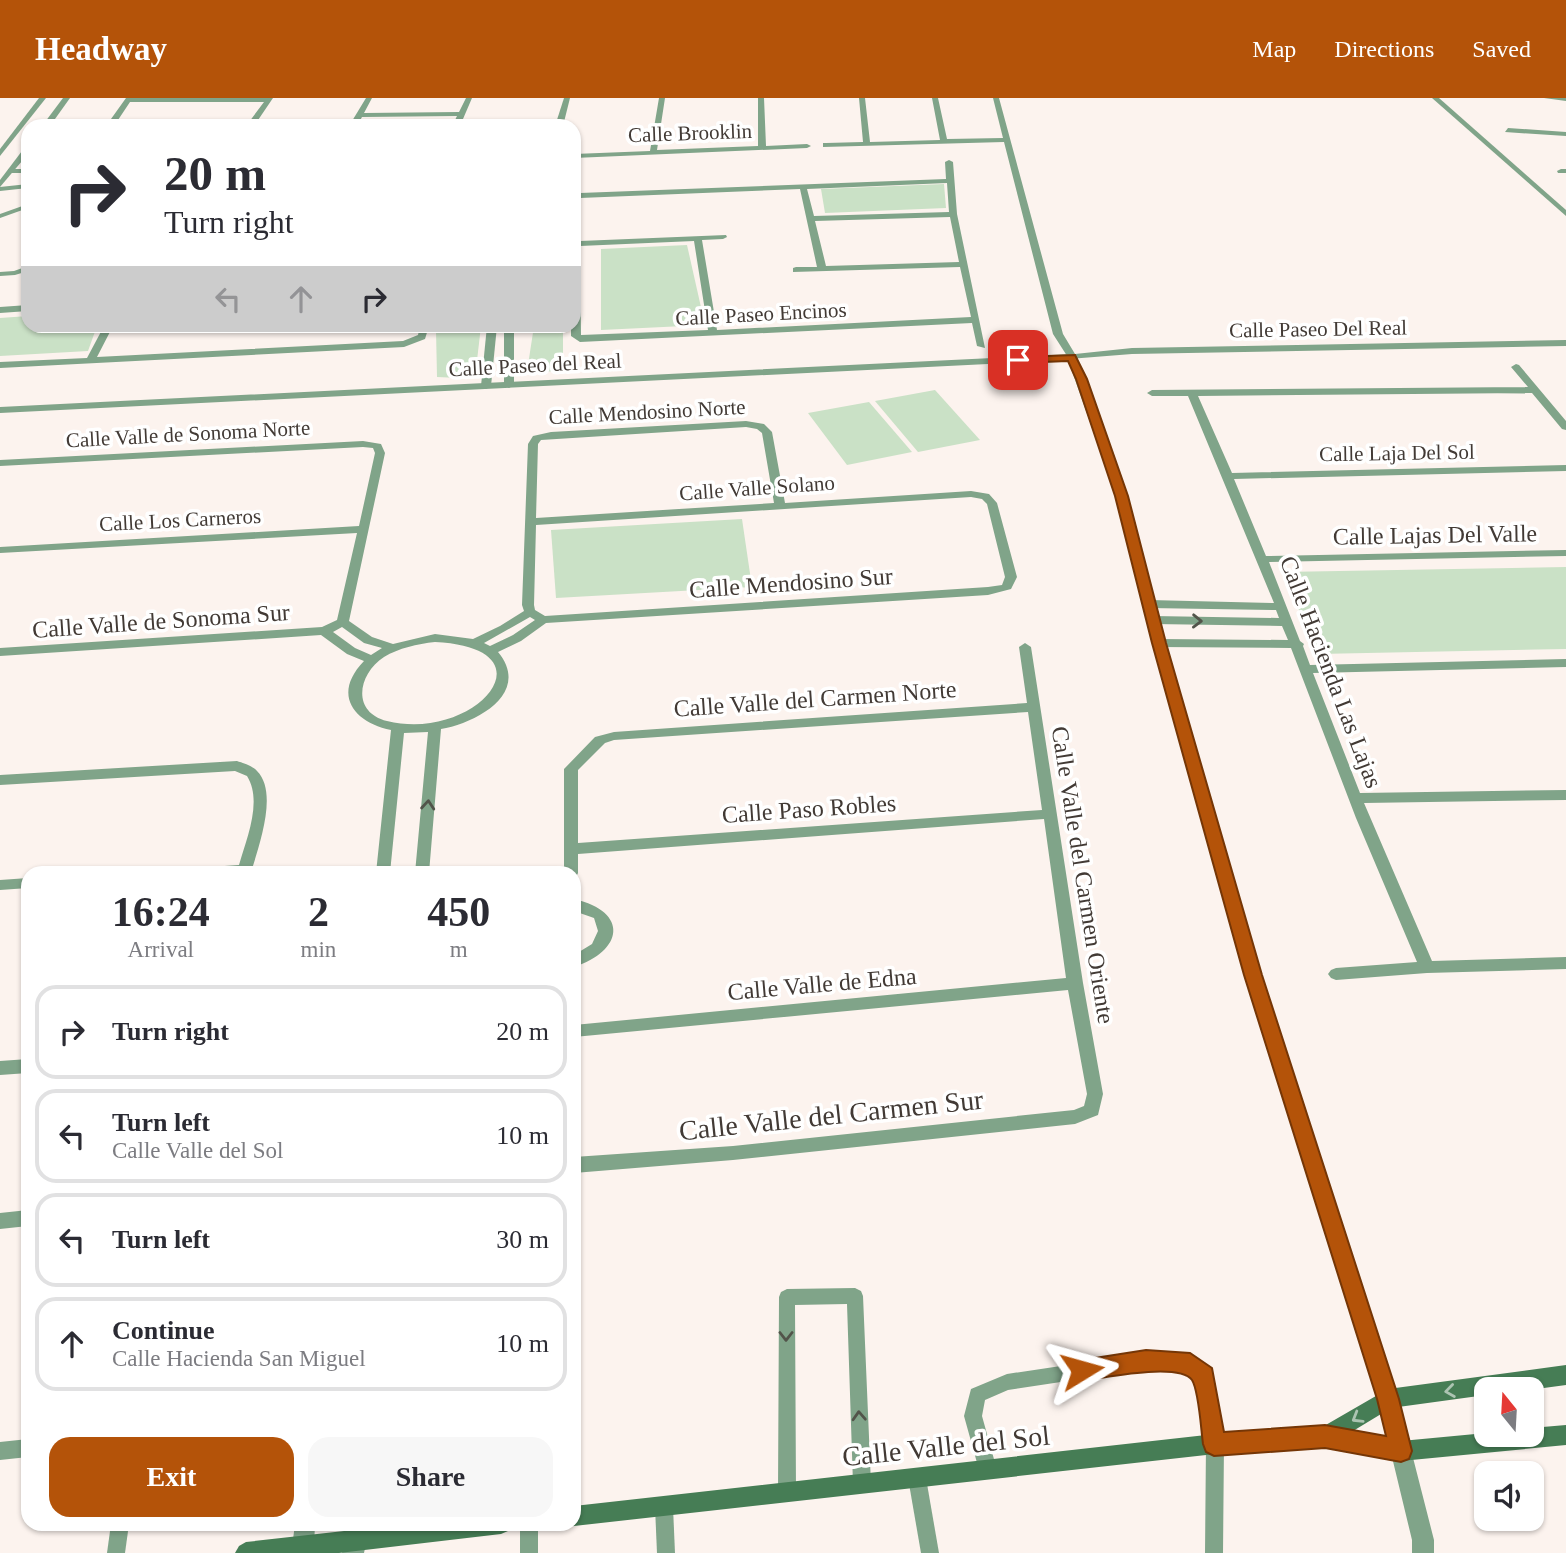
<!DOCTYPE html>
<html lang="en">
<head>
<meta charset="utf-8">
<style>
	body { margin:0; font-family:"Times New Roman",serif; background:#f7f7f7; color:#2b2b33; height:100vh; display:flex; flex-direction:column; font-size:26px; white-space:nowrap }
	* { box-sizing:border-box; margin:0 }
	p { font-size:23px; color:#7c7c81 }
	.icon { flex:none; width:38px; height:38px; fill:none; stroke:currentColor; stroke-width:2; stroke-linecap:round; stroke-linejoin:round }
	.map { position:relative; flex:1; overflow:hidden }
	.panel { position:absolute; left:21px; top:768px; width:560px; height:665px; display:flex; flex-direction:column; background:#fff; border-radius:21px; box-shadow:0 2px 5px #0004 }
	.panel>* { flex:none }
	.hud { position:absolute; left:21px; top:21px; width:560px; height:214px; border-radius:21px; box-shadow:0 2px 5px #0004; background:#fff; color:#2b2b33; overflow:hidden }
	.needle { width:46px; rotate:342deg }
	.buttons { position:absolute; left:1474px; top:1279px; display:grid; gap:14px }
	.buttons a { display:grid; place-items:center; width:70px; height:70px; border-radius:14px; background:#fff; box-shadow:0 2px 5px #0004; font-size:35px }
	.pin { position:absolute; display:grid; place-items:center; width:60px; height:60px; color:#fff; margin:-30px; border-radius:14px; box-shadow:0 4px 10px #0006 }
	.me { position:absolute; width:77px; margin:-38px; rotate:82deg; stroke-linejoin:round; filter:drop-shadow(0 0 5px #0008) }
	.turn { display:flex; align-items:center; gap:24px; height:147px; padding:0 28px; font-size:32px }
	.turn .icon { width:91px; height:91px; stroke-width:2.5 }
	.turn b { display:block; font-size:49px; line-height:60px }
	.lanes { display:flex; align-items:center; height:66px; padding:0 28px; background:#0003; justify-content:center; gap:35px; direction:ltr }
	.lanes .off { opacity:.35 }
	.eta { display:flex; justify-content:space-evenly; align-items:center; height:119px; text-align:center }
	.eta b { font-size:42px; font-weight:700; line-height:49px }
	.primary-button { display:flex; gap:14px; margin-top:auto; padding:14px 28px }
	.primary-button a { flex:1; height:80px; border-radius:21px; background:#b45309; color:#fff; font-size:28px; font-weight:700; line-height:80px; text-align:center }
	.primary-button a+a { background:#f7f7f7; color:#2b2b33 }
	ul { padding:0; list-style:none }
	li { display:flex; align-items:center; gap:21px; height:94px; margin:0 14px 10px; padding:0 14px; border:4px solid #e1e1e2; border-radius:21px }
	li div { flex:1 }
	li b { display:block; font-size:26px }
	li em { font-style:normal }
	header { display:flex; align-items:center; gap:42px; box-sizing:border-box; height:98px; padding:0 35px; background:#b45309; color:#fff }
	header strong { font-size:33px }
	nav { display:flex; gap:38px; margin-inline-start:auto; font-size:24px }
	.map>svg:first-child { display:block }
	.green { fill:#cae1c6 }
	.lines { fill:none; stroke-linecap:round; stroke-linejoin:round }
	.service { fill:#80a489; fill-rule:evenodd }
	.minor { fill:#80a489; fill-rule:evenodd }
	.tertiary { fill:#80a489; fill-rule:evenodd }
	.secondary { fill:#467d55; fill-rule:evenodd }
	.oneway { stroke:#52544a }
	.oneway2 { stroke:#acc4b2 }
	.route { fill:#b45309; stroke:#753606; stroke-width:2 }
	.labels { text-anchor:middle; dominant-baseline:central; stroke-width:7; stroke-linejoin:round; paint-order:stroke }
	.far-street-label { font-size:21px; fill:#423a35; stroke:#fff }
	.street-label { font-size:24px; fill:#423a35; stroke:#fff }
	.near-street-label { font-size:28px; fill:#423a35; stroke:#fff }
</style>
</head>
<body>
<header>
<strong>Headway</strong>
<nav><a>Map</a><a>Directions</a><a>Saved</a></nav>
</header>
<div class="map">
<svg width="1566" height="1455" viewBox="0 0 1566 1455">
	<rect width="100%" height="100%" fill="#fcf3ee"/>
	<g class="green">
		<path d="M944 86 946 110 825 115 821 91Z"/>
		<path d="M687 147 705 227 601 232V151Z"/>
		<path d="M28 218V228H97L88 253 0 258V220Z"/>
		<path d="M447 228H481L476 271 459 280 437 279 436 232Z"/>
		<path d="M534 228H563V272L544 274 528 267Z"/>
		<path d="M935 292 980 342 918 354 875 303Z"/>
		<path d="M869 304 912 354 847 367 808 315Z"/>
		<path d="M742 421 752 489 556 500 551 432Z"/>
		<path d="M1566 469V551L1318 556 1282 474Z"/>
	</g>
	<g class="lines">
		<g class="service">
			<path d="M28 106V110L0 120V116Z"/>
			<path d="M28 168V173L15 177 0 178V174L14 173Z"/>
			<path d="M855 1190 861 1193 863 1198 871 1386 868 1392 862 1395 856 1392 853 1386 847 1206 795 1207 796 1394 793 1400 787 1403 781 1400 778 1394 779 1199 781 1194 787 1191Z"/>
			<path d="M1147 1255C1170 1256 1202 1253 1212 1278L1224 1346 1223 1455H1205L1206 1346 1196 1282 1187 1274 1147 1271 1008 1292 985 1302 982 1318 997 1372 994 1378 988 1381 982 1378 979 1372 964 1318 971 1291 1007 1276Z"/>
			<path d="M28 1341V1359L0 1362V1344Z"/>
			<path d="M917 1371 923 1374 926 1380 939 1455H921L908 1380 911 1374Z"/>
			<path d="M664 1400 670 1403 673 1409 675 1455H657L655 1409 658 1403Z"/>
			<path d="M111 1426H129L125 1455H107Z"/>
			<rect x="520" y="1426" width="18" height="29"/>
		</g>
		<g class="minor">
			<path d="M126 0H273L254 28H246L264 4H130L114 28H106Z"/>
			<path d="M366 0H372L364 15 459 14 466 0H472L460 28H452L457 18 362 19 357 28H349Z"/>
			<path d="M564 0H570L563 28H555Z"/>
			<path d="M659 0H665L657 52 758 48V0H764L766 48 807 46 811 48 807 50 574 60V56L650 53Z"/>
			<path d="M859 0H865L870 44 940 42 932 0H938L947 41 1003 40 993 0H999L1063 236 1075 256 1132 250 1566 242V248L1132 256 1069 261 1053 236 1004 44 823 49V45H826L863 44Z"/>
			<path d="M1432 0H1439L1566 112V118Z"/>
			<path d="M1544 0H1566V3Z"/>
			<path d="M1508 30 1566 34V38L1505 34Z"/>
			<path d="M949 62 953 64 957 116 985 250 977 248 972 225 580 244 571 238V228H574V77L580 79V95L946 81 945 64ZM947 85 949 114 814 118 807 91ZM800 91 817 169H796L793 170V174L960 169 971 219 717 232 702 142 723 141 727 139 726 137 580 143V100ZM950 119 959 164 826 168 815 123ZM694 143 708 232 581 237 580 148Z"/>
			<rect x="8" y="71" width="20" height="4"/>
			<path d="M1561 71H1566V75H1558L1557 73Z"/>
			<path d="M28 86V90L0 93V89Z"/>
			<path d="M28 207V213L0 215V209Z"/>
			<path d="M104 228H113L97 259 403 243 418 237 420 228H429L425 241 404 249 0 270V264L87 260Z"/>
			<path d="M487 228H497L491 288 486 291 481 288Z"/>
			<path d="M504 228H514V287L509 290 504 287Z"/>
			<path d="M1516 266 1519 267 1566 323V332L1562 331 1532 295 1198 298 1232 375 1566 367V373L1234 381 1266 458 1566 452V458L1269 464 1300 543 1304 546 1303 548 1310 567 1566 561V569L1313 575 1360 695 1566 692V702L1364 705 1432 863 1566 859V871L1427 875 1336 882 1331 880 1328 876 1331 872 1336 870 1417 864 1356 720 1291 550 1159 549 1153 545 1159 541 1288 542 1282 528 1153 526 1147 522 1153 518 1279 520 1276 512 1149 510 1143 506 1149 502 1274 505 1188 298H1152L1147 295 1152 292 1528 289 1511 269Z"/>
			<path d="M746 323 764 326 772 334 785 405 971 393 989 396 997 405 1017 479 1011 491 988 497 546 525 521 543 498 554C532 595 476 625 441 631L429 775H415L428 634 404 635 390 775H376L391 632C353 624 332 596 364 563L347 556 321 537 0 558V550L322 529 337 522 357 435 0 455V449L359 428 375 355 373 350 363 349 0 368V362L363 343 381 346 385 355 349 523 372 539 393 546 435 536 473 541 500 528 524 513 522 507 528 346 533 338 551 334ZM746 329 757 331 762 335 774 405 536 420 538 346 541 342ZM971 399 982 401 987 406 1005 479 1002 487 988 489 545 518 535 512 534 507 536 427ZM530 519 535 522 513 537 490 548 484 545ZM342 529 364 545 382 550 371 557 355 550 333 534ZM435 544C557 550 475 645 387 623 351 614 358 576 384 559 399 550 417 546 435 544Z"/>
			<path d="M1025 545 1031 549 1083 885 1103 996 1098 1017 1075 1026 733 1062 574 1075V1059L733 1048 1074 1012 1084 1008 1087 996 1068 892 574 939V927L1066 880 1044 721 578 756V775L576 779H574V775H564V671L595 639 614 634 1027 605 1019 549ZM1028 614 1042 712 578 745V672L605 645 614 642Z"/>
			<path d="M237 663C243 665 253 668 257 673 279 695 258 749 251 775H189L191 771 196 770 239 767C246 742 263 703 247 678L235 673 0 687V677Z"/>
			<path d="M28 780V790L0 792V782Z"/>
			<path d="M574 801C630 814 623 853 574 869V857L592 846 598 833 594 820 574 813Z"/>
			<path d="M28 961V975L0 977V963Z"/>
			<path d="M28 1112V1128L0 1131V1115Z"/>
			<path d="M295 1426H315L314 1449 316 1455H294L292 1449Z"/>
			<path d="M350 1426H370L364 1455H342Z"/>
		</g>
		<g class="tertiary">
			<path d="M39 0H46L0 58V51Z"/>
			<path d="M63 0H70L50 28H42Z"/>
			<path d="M25 49H28V56L0 89V82Z"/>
			<path d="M1072 256 1077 259 1126 398 1165 545 1261 877 1398 1301 1434 1442V1455H1412V1442L1378 1301 1245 877 1153 545 1116 398 1068 262 0 315V309Z"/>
		</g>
		<g class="secondary">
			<path d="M1566 1267V1287L1529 1292H1486V1297L1391 1310 1353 1333 1401 1343 1486 1335V1337H1531V1330L1566 1327V1347L1401 1363 1326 1348 1215 1356 574 1428 569 1426H574V1408L1215 1336 1324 1328 1388 1291Z"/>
			<path d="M407 1426H511L508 1433 501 1436 339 1455H235L239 1448 246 1444Z"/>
		</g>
	</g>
	<defs><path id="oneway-chevron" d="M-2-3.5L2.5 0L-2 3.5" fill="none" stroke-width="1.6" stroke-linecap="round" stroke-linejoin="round" transform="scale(1.75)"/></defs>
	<g class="oneway">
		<use href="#oneway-chevron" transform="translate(1197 523) rotate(1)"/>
		<use href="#oneway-chevron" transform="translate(428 707) rotate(-85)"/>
		<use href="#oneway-chevron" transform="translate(786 1238) rotate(90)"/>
		<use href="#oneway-chevron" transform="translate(859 1318) rotate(-93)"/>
	</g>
	<g class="oneway2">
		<use href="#oneway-chevron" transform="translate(1450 1293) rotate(172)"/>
		<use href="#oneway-chevron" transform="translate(1357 1320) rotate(149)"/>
	</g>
	<path class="route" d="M1075 257 1087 281 1128 398 1166 545 1262 877 1399 1301 1412 1353 1409 1361 1401 1364 1325 1350 1214 1358 1206 1354 1203 1346C1201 1332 1199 1293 1192 1282 1179 1264 1102 1280 1082 1283L1074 1280 1070 1272 1074 1265 1082 1262 1146 1252 1190 1255 1212 1270 1224 1334 1325 1327 1386 1338 1377 1301 1244 877 1152 545 1115 398 1076 281 1068 263 1018 265 1013 262 1018 259Z"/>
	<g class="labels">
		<g class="far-street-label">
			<text transform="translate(690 35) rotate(-2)">Calle Brooklin</text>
			<text transform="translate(761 216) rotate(-3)">Calle Paseo Encinos</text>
			<text transform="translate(1318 231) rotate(-1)">Calle Paseo Del Real</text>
			<text transform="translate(535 267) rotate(-3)">Calle Paseo del Real</text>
			<text transform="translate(647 314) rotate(-3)">Calle Mendosino Norte</text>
			<text transform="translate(188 336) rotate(-3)">Calle Valle de Sonoma Norte</text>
			<text transform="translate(1397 355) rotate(-1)">Calle Laja Del Sol</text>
			<text transform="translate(757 390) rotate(-4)">Calle Valle Solano</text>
			<text transform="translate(180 422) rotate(-3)">Calle Los Carneros</text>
		</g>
		<g class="street-label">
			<text transform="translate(1435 437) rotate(-1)">Calle Lajas Del Valle</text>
			<text transform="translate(791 485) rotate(-4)">Calle Mendosino Sur</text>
			<text transform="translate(161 523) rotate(-4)">Calle Valle de Sonoma Sur</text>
			<text transform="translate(1331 574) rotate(69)">Calle Hacienda Las Lajas</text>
			<text transform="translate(815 601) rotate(-4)">Calle Valle del Carmen Norte</text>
			<text transform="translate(809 711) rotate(-4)">Calle Paso Robles</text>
			<text transform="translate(1083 777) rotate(81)">Calle Valle del Carmen Oriente</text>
			<text transform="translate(822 886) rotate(-5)">Calle Valle de Edna</text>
		</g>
		<g class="near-street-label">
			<text transform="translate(831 1017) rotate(-6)">Calle Valle del Carmen Sur</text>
			<text transform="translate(946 1348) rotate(-6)">Calle Valle del Sol</text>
		</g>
	</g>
</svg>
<div class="buttons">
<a><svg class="needle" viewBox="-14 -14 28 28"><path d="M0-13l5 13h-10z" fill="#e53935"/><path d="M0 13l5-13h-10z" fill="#7c7c81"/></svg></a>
<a><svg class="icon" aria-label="sound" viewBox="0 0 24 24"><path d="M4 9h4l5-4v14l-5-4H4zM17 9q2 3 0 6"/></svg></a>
</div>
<div class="pin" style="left:1018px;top:262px;background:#d93025"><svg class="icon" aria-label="arrive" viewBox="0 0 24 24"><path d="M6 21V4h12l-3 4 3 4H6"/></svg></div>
<svg class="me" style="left:1082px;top:1272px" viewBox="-20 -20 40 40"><path d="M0-17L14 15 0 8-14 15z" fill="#b45309" stroke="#fff" stroke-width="4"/></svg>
<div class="hud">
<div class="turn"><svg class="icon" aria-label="right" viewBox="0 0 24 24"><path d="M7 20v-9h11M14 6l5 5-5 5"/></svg><div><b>20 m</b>Turn right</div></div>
<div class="lanes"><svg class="icon off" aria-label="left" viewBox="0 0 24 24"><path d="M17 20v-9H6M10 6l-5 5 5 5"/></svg><svg class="icon off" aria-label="ahead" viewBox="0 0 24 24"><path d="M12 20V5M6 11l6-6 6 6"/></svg><svg class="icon" aria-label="right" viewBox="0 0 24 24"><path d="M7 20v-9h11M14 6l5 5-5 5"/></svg></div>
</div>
<section class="panel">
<div class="eta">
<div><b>16:24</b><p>Arrival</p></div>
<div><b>2</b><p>min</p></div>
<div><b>450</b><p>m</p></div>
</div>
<ul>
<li><svg class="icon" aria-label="right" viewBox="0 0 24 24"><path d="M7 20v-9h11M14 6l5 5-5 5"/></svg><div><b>Turn right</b></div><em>20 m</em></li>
<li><svg class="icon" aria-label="left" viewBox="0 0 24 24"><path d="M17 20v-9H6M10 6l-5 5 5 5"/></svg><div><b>Turn left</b><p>Calle Valle del Sol</p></div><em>10 m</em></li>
<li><svg class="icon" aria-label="left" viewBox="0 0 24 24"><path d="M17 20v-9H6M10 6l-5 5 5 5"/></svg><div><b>Turn left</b></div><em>30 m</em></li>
<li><svg class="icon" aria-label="ahead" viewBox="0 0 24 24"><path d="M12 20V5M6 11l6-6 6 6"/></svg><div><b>Continue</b><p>Calle Hacienda San Miguel</p></div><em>10 m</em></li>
</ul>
<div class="primary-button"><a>Exit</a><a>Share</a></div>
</section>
</div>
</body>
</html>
